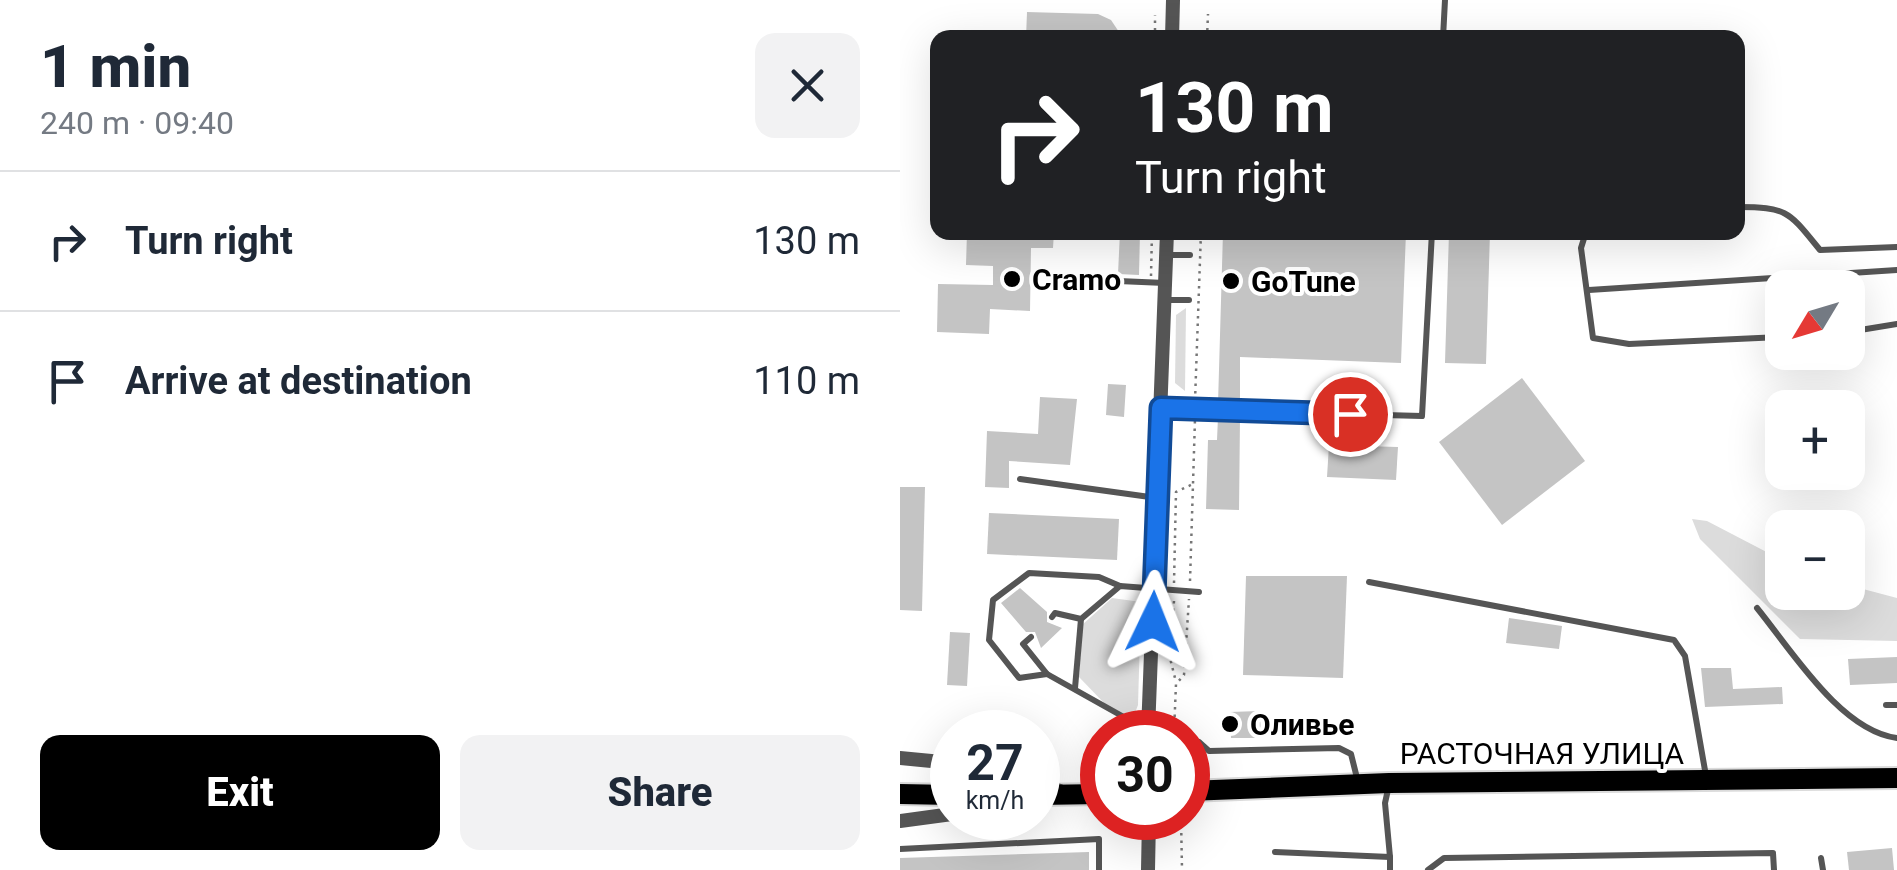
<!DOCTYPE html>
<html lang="en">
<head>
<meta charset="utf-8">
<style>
	body { margin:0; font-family:Roboto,sans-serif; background:#f2f2f3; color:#1f2937; height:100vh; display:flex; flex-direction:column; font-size:38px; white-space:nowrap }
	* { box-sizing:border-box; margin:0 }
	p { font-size:32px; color:#747a83 }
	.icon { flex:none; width:55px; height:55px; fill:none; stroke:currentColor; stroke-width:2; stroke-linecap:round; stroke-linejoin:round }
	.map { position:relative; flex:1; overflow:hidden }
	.drawer { display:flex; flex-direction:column; background:#fff; width:900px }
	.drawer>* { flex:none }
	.guide { position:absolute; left:30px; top:30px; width:815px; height:210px; border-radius:20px; box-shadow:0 10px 40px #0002; background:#202124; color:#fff; overflow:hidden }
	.needle { width:65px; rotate:232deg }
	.buttons { position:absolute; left:865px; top:270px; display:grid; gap:20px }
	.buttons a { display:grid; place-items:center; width:100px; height:100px; border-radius:20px; background:#fff; box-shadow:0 10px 40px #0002; font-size:50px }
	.speed { position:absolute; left:30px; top:710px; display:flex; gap:20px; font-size:50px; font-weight:700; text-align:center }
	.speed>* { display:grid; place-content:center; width:130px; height:130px; border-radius:50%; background:#fff; box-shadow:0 10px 40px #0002; line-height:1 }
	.speed small { font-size:25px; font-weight:400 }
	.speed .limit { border:15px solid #d22; background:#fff; color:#111 }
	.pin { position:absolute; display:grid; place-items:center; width:85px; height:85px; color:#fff; margin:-42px; border:5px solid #fff; border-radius:50%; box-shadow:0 2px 10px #0007 }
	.me { position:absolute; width:110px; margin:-55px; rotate:2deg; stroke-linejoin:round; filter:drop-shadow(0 0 8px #0008) }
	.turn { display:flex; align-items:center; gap:35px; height:210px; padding:0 40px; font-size:45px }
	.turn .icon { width:130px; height:130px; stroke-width:2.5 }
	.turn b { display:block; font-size:70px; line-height:85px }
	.round { display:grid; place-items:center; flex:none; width:105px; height:105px; border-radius:20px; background:#f2f2f3 }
	.overview { display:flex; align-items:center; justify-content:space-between; height:170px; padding:0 40px }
	h1 { font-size:60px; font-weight:800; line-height:75px }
	.cta { display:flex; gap:20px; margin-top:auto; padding:20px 40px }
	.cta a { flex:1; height:115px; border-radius:20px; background:#000; color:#fff; font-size:40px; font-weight:800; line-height:115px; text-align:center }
	.cta a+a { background:#f2f2f3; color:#1f2937 }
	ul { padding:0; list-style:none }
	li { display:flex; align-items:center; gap:30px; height:140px; padding:0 40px; border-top:2px solid #e0e1e3 }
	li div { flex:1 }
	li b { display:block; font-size:38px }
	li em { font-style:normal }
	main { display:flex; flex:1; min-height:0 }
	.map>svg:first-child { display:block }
	.green { fill:#dcdcdc }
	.building { fill:#c4c4c4 }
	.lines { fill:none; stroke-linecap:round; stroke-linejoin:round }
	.primary-casing { stroke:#dbdbdb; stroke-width:24 }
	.path { stroke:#777; stroke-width:2.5; stroke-dasharray:2.5 5; stroke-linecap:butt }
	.lane { stroke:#555; stroke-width:6 }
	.street { stroke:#555; stroke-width:14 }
	.primary { stroke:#000; stroke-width:20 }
	.route-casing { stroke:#114b97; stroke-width:25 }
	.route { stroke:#1a73e8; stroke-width:18 }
	.poi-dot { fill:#000; stroke:#fff; stroke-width:4 }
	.labels { text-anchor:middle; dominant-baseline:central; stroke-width:8; stroke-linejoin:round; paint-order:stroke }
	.poi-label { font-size:30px; font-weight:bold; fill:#000; stroke:#fff; text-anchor:start }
	.street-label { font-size:30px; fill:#000; stroke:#fff }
</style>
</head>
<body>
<main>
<section class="drawer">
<div class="overview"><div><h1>1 min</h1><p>240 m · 09:40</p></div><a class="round"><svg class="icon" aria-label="close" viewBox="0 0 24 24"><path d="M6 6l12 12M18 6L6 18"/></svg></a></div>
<ul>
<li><svg class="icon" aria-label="right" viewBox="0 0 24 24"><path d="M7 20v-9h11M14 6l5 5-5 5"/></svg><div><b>Turn right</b></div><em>130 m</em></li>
<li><svg class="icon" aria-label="arrive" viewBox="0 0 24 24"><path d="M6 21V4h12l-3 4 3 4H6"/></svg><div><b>Arrive at destination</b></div><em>110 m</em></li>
</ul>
<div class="cta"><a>Exit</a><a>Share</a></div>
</section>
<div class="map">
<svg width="997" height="870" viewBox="0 0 997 870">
	<rect width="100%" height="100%" fill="#fff"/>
	<g class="green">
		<path d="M286 308 285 391 275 383 276 315Z"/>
		<path d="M792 519 807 521 882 560V592H948V585L997 598V641L900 639 800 539Z"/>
		<path d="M212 598 241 602 238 705 235 713 225 715 205 704 179 677 182 625Z"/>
	</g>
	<g class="building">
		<path d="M127 12 198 14 211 20 223 38H126Z"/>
		<path d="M67 232H154L153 248H131L130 311 90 309 89 334 37 332 38 284 93 285V266L66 265Z"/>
		<path d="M220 232H240L239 275 218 274Z"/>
		<path d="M323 232H506L501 363 340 357V404H318Z"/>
		<path d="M549 232H590L586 364 545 363Z"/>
		<path d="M622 378 685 461 602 525 539 442Z"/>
		<path d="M208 384 226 385 224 417 206 415Z"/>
		<path d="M140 397 177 399 170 465 109 461V488L85 487 87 431 138 434Z"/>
		<path d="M318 417 340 418 339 510 306 509 308 440H317Z"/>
		<path d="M429 445 498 447 496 480 427 477Z"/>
		<path d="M0 487H25L22 611 0 610Z"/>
		<path d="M89 513 219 519 217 560 87 554Z"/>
		<path d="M346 576H447L443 678 343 675Z"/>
		<path d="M120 588 147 612V622L162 628 141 648 135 632H126L101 603Z"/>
		<path d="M609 618 662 626 659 649 606 643Z"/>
		<path d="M50 632 70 633 67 686 47 685Z"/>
		<path d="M997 657V683L950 685 948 659Z"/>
		<path d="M801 668H831L833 689 882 687 883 704 805 707Z"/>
		<path d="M360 711 361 738H331L330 712Z"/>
		<path d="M992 848 994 870H949L947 852Z"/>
		<path d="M189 852V870H0V858Z"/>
	</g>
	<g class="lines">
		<g class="primary-casing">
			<g id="primary">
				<path d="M288 791 489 783 997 778"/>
				<path d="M0 794 52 795"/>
				<path d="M138 795 202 794"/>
			</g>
		</g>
		<g class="path">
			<path d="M255 38V15"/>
			<path d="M307 38 308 14"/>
			<path d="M251 276 252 232"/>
			<path d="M295 401 301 232"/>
			<path d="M290 581 295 419"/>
			<path d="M274 583 276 492 293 484"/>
			<path d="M274 601 270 658 276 682"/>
			<path d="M274 732 276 684 284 675 289 599"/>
			<path d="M281 818 282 869"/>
		</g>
		<g class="lane">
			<path d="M543 38 545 0"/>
			<path d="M838 207C888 207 889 212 920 250L997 247"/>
			<path d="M686 232 681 248 693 338 729 344 882 337"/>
			<path d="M268 255H290"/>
			<path d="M195 280 265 283"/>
			<path d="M689 290 997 270"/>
			<path d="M267 300H289"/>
			<path d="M948 332 997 324"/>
			<path d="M262 409 522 416 532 232"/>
			<path d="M120 479 257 498"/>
			<path d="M469 582 774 640 785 656 806 776"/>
			<path d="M857 608C892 651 941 731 997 738"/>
			<path d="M152 617 155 613 181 619 220 586 299 592"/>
			<path d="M131 637 123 644 147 674 247 730"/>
			<path d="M147 674 119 678 89 640 93 600 129 573 199 577 220 586"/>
			<path d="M175 688 181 619"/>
			<path d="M986 705H997"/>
			<path d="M299 742 309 751 439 748 451 754 457 778"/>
			<path d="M0 849 199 839V870"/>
			<path d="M375 852 490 857 485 803 489 785"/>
			<path d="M921 858 923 870"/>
			<path d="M490 870V857"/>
			<path d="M528 870 544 858 873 853 874 870"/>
		</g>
		<g class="street">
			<path d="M272 38 273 0"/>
			<path d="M248 732 267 232"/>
			<path d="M0 758 52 763"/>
			<path d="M138 783 160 791"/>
			<path d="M0 821 52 814"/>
			<path d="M248 870 249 818"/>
		</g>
		<use href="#primary" class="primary"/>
	</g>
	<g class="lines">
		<g class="route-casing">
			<path id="route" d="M253 622 261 408 450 414"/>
		</g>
		<use href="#route" class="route"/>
	</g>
	<g class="poi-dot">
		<circle cx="112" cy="279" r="10"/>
		<circle cx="331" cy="281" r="10"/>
		<circle cx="330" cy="724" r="10"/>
	</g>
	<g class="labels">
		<g class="poi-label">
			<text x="132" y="279">Cramo</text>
			<text x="351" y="281">GoTune</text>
			<text x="350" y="724">Оливье</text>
		</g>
		<g class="street-label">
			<text x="642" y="753">РАСТОЧНАЯ УЛИЦА</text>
		</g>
	</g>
</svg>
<div class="buttons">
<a><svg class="needle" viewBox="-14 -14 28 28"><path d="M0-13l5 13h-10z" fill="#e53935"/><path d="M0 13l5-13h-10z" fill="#747a83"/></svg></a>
<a>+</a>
<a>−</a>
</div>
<div class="speed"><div>27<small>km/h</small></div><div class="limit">30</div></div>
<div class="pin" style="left:450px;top:414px;background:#d93025"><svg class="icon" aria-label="arrive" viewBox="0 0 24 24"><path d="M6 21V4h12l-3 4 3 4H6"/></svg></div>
<svg class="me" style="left:253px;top:622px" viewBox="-20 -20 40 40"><path d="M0-17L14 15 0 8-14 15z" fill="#1a73e8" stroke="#fff" stroke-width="4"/></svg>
<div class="guide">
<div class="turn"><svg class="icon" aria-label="right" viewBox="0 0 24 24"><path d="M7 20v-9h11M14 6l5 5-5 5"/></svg><div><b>130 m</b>Turn right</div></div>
</div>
</div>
</main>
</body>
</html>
